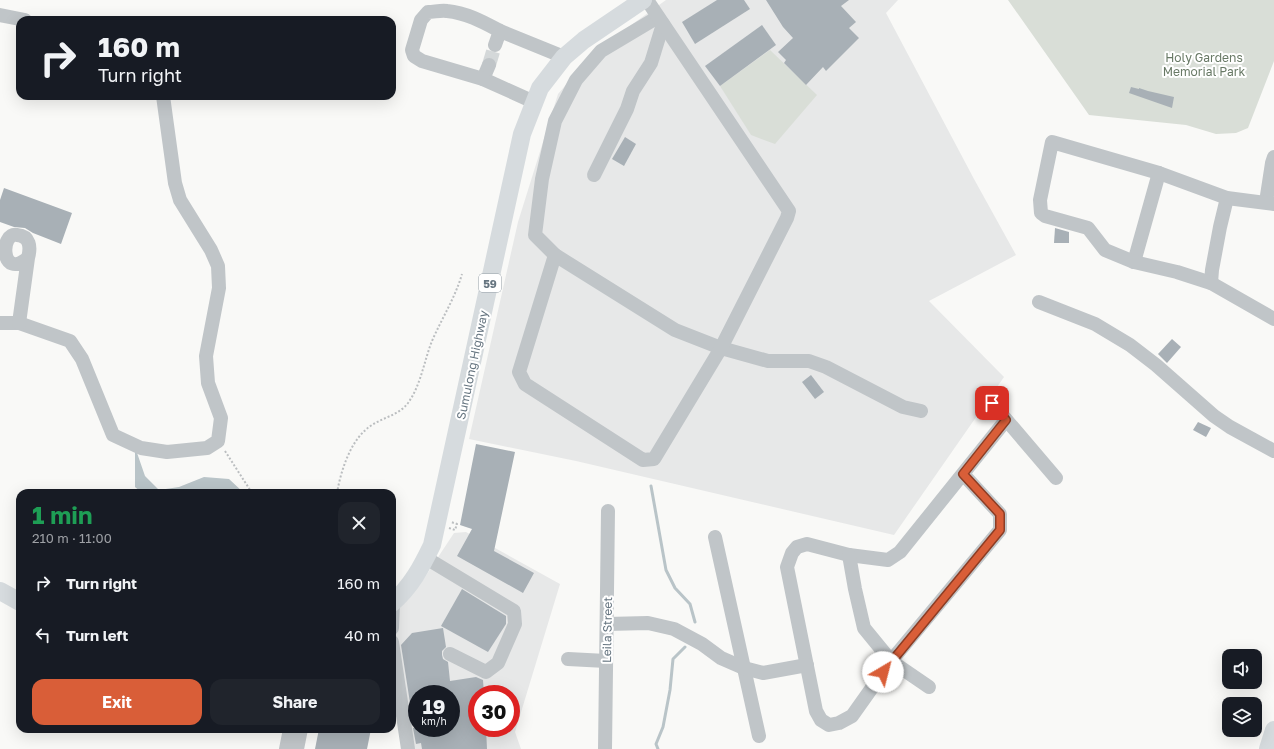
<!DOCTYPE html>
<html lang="en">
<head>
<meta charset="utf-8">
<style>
	body { margin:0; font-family:"Golos Text",sans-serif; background:#20242c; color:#f1f3f6; height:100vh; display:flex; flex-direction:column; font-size:15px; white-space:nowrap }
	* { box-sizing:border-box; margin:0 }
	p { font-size:13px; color:#9ea1a6 }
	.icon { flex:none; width:22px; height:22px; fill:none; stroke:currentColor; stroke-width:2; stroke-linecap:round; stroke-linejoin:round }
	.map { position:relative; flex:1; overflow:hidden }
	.sheet { position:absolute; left:16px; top:489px; width:380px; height:244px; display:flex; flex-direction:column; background:#171b24; border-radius:12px; box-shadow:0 4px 16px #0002 }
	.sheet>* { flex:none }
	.guide { position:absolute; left:16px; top:16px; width:380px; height:84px; border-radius:12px; box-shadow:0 4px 16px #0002; background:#171b24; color:#f1f3f6; overflow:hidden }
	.tools { position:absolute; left:1222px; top:649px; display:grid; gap:8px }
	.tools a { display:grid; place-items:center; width:40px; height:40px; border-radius:8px; background:#171b24; box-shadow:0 4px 16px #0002; font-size:20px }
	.speed { position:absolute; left:408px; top:685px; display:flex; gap:8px; font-size:20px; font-weight:700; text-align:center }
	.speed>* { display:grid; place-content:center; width:52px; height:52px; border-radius:50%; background:#171b24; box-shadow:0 4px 16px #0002; line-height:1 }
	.speed small { font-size:10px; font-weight:400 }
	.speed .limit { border:6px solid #d22; background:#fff; color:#111 }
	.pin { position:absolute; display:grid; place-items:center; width:34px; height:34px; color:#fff; margin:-17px; border-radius:8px; box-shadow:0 2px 6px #0006 }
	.me { position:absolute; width:44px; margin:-22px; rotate:37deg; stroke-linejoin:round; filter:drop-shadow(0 0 3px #0008) }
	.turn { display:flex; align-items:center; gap:14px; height:84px; padding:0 16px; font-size:18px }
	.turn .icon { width:52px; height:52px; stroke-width:2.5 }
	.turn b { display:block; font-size:28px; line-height:34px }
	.round { display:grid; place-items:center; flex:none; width:42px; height:42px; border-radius:12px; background:#20242c }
	.headline { display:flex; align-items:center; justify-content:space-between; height:68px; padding:0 16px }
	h1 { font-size:24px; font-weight:700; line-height:30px; color:#1e9e55 }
	.action { display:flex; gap:8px; margin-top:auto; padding:8px 16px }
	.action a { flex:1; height:46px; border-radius:12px; background:#d95e38; color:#fff; font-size:16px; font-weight:700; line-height:46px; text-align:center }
	.action a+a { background:#20242c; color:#f1f3f6 }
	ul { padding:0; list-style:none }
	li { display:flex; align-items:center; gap:12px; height:52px; padding:0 16px }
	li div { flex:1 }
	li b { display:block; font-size:15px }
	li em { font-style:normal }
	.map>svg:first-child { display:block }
	.built { fill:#e7e8e8; fill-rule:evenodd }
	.green { fill:#d9ded7 }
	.water { fill:#b9c4c8 }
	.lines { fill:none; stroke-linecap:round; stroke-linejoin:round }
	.stream { stroke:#b9c4c8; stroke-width:3 }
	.building { fill:#a8b0b6 }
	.minor-tunnel { stroke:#d4d8d9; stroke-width:14; stroke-dasharray:14 7; stroke-linecap:butt }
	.path { stroke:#bbbec0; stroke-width:2; stroke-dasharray:2 2; stroke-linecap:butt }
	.minor { stroke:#c0c5c8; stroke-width:14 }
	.major { stroke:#d6dbde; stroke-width:18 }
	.route-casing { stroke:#8d3d24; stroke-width:10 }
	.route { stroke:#d95e38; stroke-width:7 }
	.labels { text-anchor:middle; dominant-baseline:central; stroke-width:4; stroke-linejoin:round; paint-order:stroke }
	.shield { fill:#fff; stroke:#949ea6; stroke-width:1 }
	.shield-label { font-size:11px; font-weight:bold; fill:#667580 }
	.park-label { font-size:12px; fill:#687965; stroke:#fff }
	.street-label { font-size:12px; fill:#667580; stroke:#fff }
</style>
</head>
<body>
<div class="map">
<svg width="1274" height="749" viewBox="0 0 1274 749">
	<rect width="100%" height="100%" fill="#f9f9f7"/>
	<g class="built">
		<path d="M666 0H898L886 13 974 179 1016 255 929 301 1004 377 894 535 576 461 469 439 518 222 558 94 595 51Z"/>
		<path d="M466 532 560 584 515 732 521 749H402L392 672V611L423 580 454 533ZM417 694H451V728H417ZM477 694H511V728H477Z"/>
	</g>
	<g class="green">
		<path d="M1008 0H1274V61L1248 128 1236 133 1216 134 1186 125 1089 115Z"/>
		<path d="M770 50 817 95 775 144 751 135 720 86Z"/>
	</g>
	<path class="water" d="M135 447 145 476 159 490 179 487 204 477 229 479 244 493H142L135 487Z"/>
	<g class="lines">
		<g class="stream">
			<path d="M651 486 666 570 675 588 690 604 695 622"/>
			<path d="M658 749 656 744 663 727 670 690 673 659 685 647"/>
		</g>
	</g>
	<g class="building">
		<path d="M717 0H744L750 9 695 44 682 22Z"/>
		<path d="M766 0H849L841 6 856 22 849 28 859 38 826 71 823 67 806 85 784 63 786 60 778 52 793 38 783 27Z"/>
		<path d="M762 25 776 45 720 86 705 66Z"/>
		<path d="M1131 87 1139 89V88L1148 91 1174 97 1172 108 1129 93Z"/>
		<path d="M625 137 636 144 624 166 612 159Z"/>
		<path d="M4 188 72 213 61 244 33 233 25 228 14 227 0 222V200Z"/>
		<path d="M1055 228 1069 232V243H1054Z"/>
		<path d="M1172 339 1181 347 1167 363 1158 354Z"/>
		<path d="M811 375 824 392 815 399 802 382Z"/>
		<path d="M1198 422 1211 428 1206 437 1193 430Z"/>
		<path d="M476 444 515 452 494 551 534 573 523 593 457 556 472 529 460 525Z"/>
		<path d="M462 589 506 616V624L488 652 441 626Z"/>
		<path d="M443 628 446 647 442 651V655L443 659 448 662 450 681 476 677 483 680 484 694H477V728H486L487 749H422L421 743 416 744 413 728H451V694H417V722H413L401 645 412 633Z"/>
		<path d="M319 729H371L367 749H315Z"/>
	</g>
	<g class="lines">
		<path class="minor-tunnel" d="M489 65 495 45"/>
		<g class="path">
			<path d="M225 451 252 493"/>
			<path d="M337 493C341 470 351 438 372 425 384 417 399 415 408 403 421 385 424 361 432 341 442 318 455 298 462 274"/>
			<path d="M449 528 455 530 457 524 451 522"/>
		</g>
		<g class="minor">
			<path d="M0 15 25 20"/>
			<path d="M658 17 601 51 576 80 555 121 542 179 535 235 555 255 675 330 721 348 768 361H809L826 367 903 407 921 411"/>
			<path d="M495 45 500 31 564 57"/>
			<path d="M489 65 483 79 534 102"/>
			<path d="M483 79 422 61 414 56 412 50 421 20 428 12C434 12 441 10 447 11 467 13 483 22 500 31"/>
			<path d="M594 175 627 109 633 91 651 63 663 24"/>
			<path d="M1266 202 1272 163 1274 157"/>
			<path d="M555 255 519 372 525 384 643 460 654 459 721 348 787 218 789 211 647 0"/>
			<path d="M1134 262 1159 173"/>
			<path d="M1211 283 1212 270 1220 227 1227 198"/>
			<path d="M1039 302 1095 324 1130 345 1156 365 1214 416 1230 427 1274 451"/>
			<path d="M1274 319 1211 283 1177 272 1134 262 1105 250 1088 228 1045 216 1041 213 1040 200 1052 142 1159 173 1227 198 1274 204"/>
			<path d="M0 323H19L70 341 82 359 113 435 141 448 167 452 207 448 218 441 221 418 208 383 206 356 219 288 218 266 211 250 180 200 175 183 163 96"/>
			<path d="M19 323 28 258C31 247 30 236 17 235 0 231 0 281 28 258"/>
			<path d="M992 403 1056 478"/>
			<path d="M963 474 1000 514V530L891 661 852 716 839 723 829 725 821 720 816 711 787 567 792 553 797 547 807 544 849 555 888 560 900 552 1006 420"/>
			<path d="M715 537 759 736"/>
			<path d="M849 555 855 589 864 628 891 661 929 687"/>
			<path d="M426 558 514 611 515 624 498 663 486 672 450 654"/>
			<path d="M607 624 648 623 674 629 702 644 721 658 744 668 763 673 807 665"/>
			<path d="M392 628 393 602"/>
			<path d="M392 642 408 749"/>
			<path d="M568 659 606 661"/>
			<path d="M286 749 290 729"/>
			<path d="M297 749 301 729"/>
			<path d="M605 749 608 511"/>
		</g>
		<g class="major">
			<path d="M0 591 20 602"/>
			<path d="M392 603C411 587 422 566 432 545L522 134 540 88 564 57 584 40 643 0"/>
			<path d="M1268 749 1274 730"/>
		</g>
	</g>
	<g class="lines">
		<g class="route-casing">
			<path id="route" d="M883 672 1000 530V514L963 474 1006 420 992 403"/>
		</g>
		<use href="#route" class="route"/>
	</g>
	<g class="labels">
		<rect class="shield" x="479" y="274" width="22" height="18" rx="3"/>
		<g class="shield-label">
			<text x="490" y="283">59</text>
		</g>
		<g class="park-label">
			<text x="1204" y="57">Holy Gardens<tspan x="1204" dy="14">Memorial Park</tspan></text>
		</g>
		<g class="street-label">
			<text transform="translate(472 365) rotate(-78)">Sumulong Highway</text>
			<text transform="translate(607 630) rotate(-89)">Leila Street</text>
		</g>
	</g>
</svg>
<div class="tools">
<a><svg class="icon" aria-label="sound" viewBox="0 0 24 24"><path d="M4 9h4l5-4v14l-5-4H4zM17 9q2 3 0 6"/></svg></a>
<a><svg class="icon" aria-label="layers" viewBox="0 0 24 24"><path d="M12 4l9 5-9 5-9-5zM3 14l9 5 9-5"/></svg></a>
</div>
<div class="speed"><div>19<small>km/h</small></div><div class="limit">30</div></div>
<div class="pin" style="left:992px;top:403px;background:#d93025"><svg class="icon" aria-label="arrive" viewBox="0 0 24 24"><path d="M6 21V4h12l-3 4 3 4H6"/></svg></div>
<svg class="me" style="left:883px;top:672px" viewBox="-20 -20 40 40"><circle r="19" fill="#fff"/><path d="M0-13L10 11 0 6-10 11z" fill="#d95e38"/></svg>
<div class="guide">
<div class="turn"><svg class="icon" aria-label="right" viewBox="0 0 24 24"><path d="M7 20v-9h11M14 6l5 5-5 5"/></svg><div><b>160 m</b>Turn right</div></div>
</div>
<section class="sheet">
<div class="headline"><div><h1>1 min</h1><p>210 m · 11:00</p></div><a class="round"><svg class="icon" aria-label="close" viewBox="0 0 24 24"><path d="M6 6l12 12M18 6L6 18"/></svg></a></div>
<ul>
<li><svg class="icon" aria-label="right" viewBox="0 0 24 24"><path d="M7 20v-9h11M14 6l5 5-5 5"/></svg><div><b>Turn right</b></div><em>160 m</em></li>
<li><svg class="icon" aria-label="left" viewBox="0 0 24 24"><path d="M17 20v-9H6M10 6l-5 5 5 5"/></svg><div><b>Turn left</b></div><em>40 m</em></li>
</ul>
<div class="action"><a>Exit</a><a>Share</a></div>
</section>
</div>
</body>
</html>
